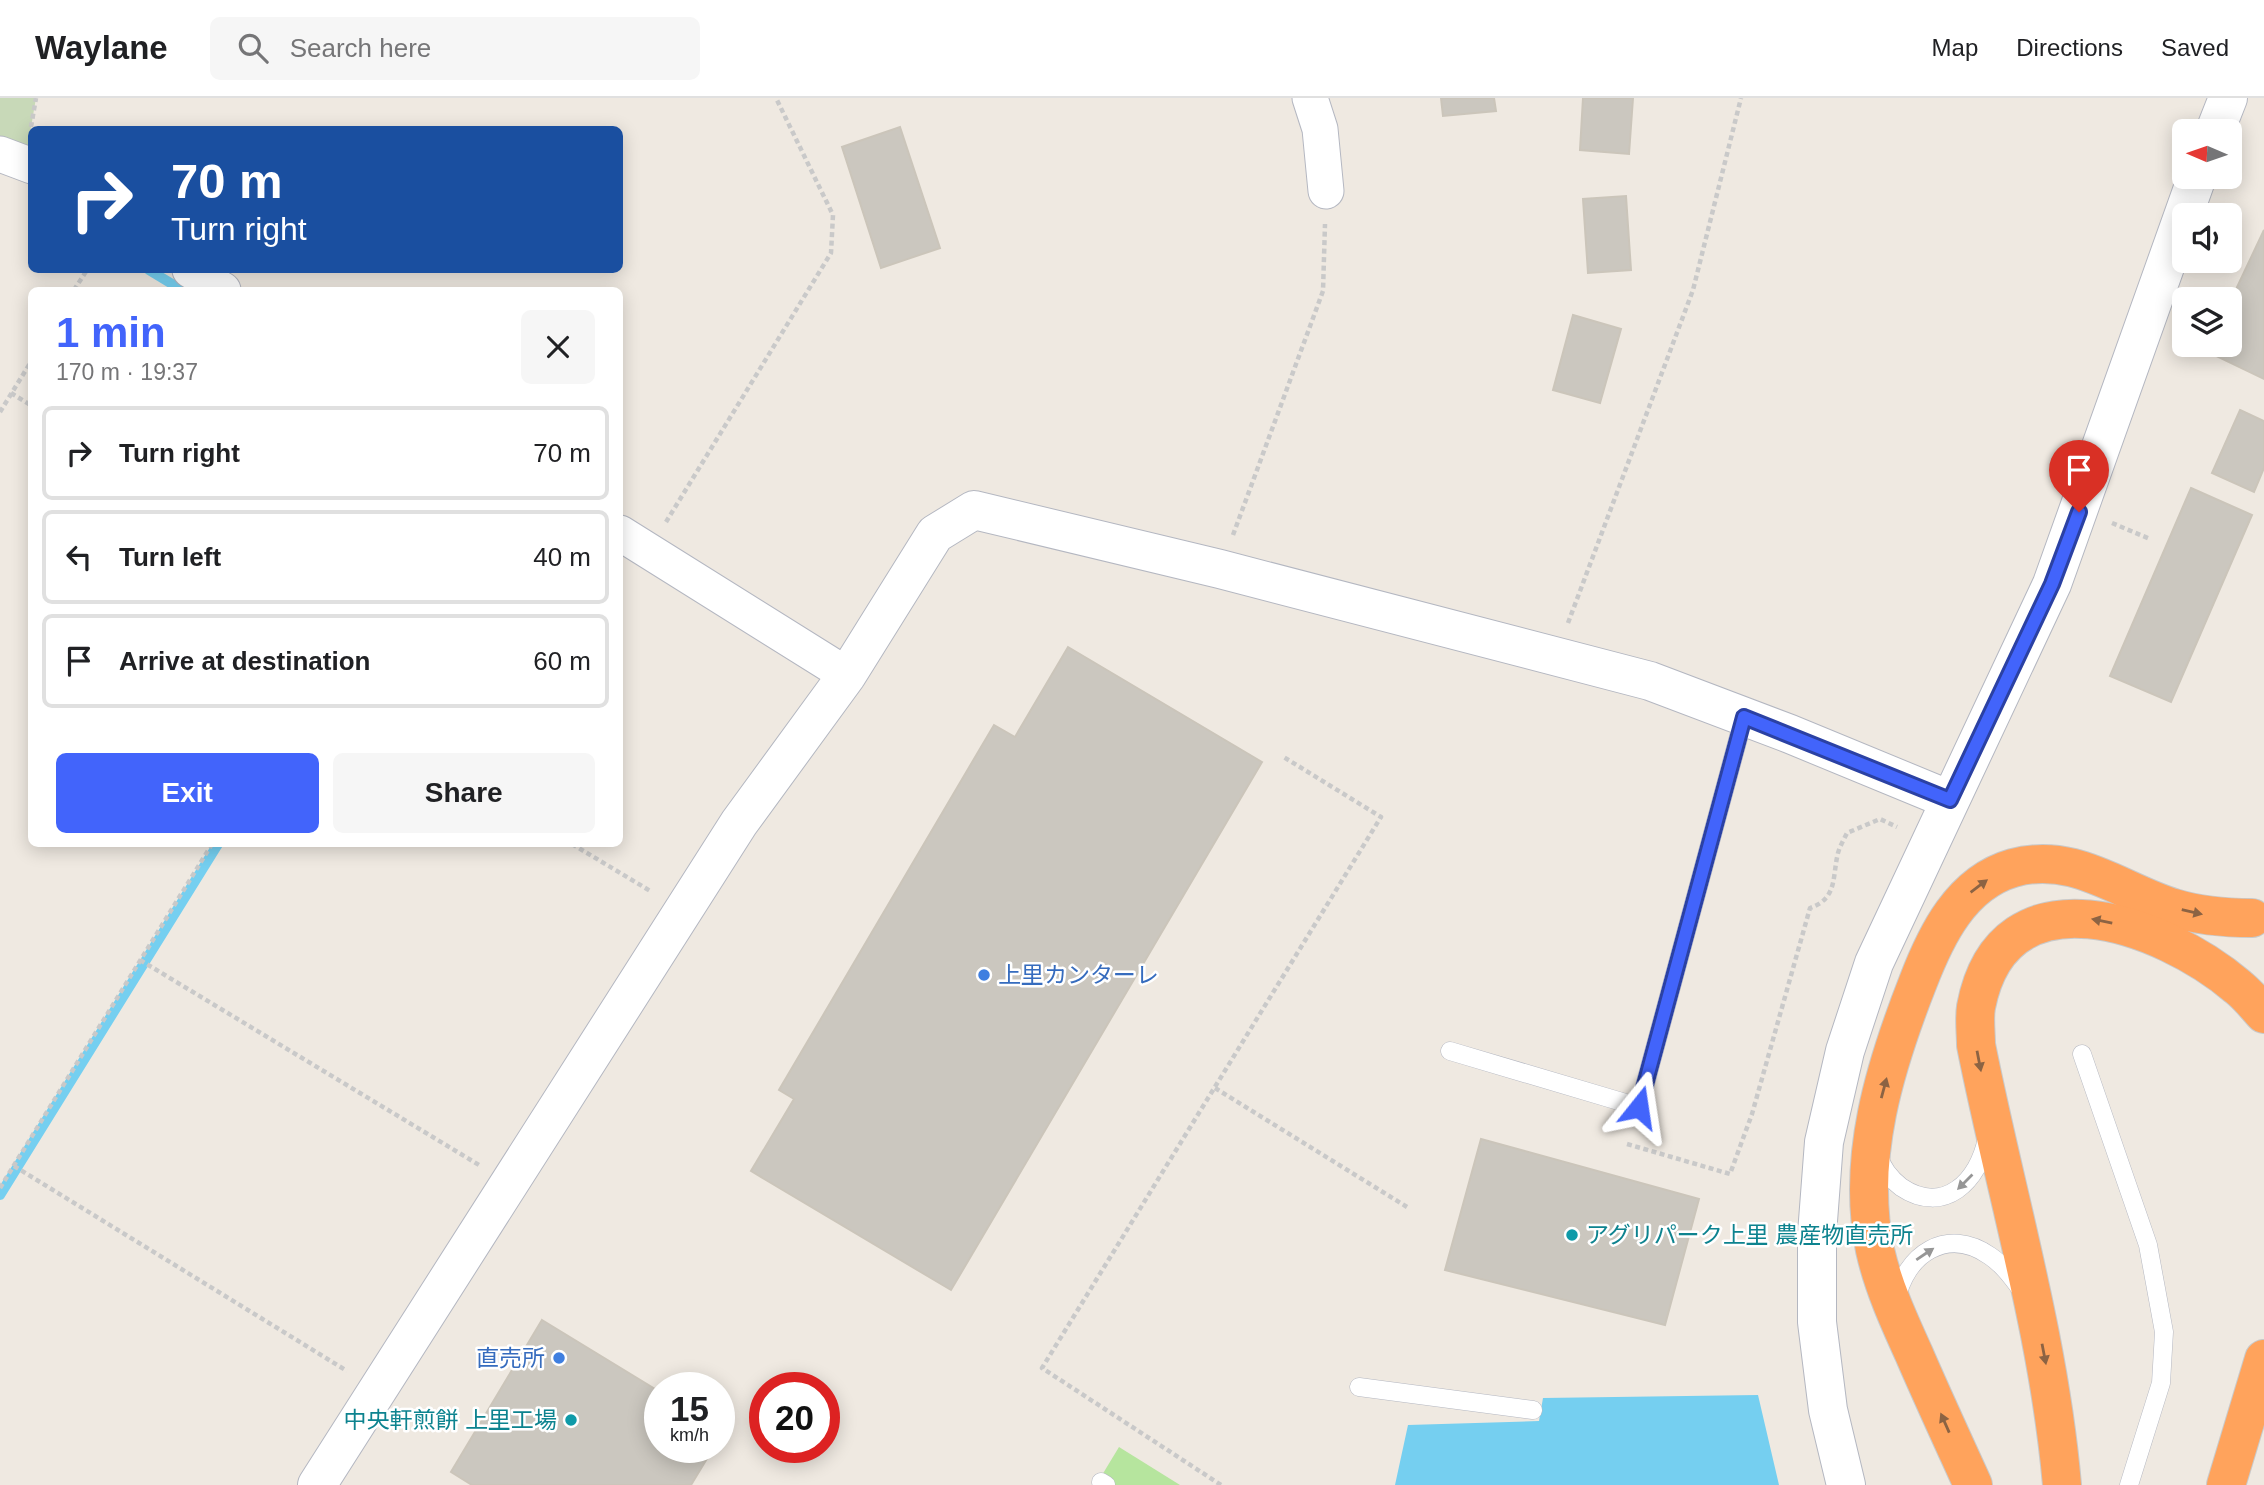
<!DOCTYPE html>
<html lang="en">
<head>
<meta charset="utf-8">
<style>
	body { margin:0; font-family:Arial,"Noto Sans JP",sans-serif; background:#f6f6f6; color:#202124; height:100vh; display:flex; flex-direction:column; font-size:26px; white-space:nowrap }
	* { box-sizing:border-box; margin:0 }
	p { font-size:23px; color:#757577 }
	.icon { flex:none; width:38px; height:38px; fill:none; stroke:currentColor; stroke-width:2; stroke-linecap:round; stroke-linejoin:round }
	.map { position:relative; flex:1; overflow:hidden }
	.drawer { position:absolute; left:28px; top:189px; width:595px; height:560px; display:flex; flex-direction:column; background:#fff; border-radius:10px; box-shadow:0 4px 18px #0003 }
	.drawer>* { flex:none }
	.guide { position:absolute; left:28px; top:28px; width:595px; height:147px; border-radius:10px; box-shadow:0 4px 18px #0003; background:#1a4fa0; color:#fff; overflow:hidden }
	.needle { width:46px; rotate:272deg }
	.fabs { position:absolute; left:2172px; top:21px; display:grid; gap:14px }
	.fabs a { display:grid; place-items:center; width:70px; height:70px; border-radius:10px; background:#fff; box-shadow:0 4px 18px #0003; font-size:35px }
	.speed { position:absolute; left:644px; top:1274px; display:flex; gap:14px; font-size:35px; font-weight:700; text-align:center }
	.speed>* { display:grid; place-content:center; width:91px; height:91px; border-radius:50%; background:#fff; box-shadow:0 4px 18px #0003; line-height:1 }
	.speed small { font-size:18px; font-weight:400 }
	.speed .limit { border:10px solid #d22; background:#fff; color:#111 }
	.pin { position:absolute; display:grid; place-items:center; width:60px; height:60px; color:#fff; margin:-72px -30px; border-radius:50% 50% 50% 0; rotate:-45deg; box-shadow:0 0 7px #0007 }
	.pin .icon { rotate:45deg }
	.me { position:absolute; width:77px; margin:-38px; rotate:15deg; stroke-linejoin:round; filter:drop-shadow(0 0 5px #0008) }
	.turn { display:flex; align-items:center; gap:24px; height:147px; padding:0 28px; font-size:32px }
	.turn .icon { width:91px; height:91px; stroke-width:2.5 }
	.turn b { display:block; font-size:49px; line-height:60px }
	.round { display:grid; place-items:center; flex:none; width:74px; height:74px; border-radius:10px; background:#f6f6f6 }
	.head { display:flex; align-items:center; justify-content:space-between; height:119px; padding:0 28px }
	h1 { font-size:42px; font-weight:700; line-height:52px; color:#4264fb }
	.button { display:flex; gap:14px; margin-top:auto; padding:14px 28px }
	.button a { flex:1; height:80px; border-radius:10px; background:#4264fb; color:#fff; font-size:28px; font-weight:700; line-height:80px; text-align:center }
	.button a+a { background:#f6f6f6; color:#202124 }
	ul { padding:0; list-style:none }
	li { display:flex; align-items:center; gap:21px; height:94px; margin:0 14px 10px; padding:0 14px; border:4px solid #e0e0e0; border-radius:10px }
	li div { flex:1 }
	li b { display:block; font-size:26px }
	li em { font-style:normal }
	header { display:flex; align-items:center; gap:42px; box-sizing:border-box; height:98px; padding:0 35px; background:#fff; border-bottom:2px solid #e0e0e0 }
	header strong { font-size:33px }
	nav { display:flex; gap:38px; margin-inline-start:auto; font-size:24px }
	.search { width:490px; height:63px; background:#f6f6f6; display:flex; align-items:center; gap:18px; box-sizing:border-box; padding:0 24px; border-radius:10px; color:#757577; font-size:26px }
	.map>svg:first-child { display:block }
	.green { fill:#b6e59e }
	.cemetery { fill:#c8d9b8 }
	.water { fill:#75cff0 }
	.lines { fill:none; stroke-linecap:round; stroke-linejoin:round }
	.stream { stroke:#75cff0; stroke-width:10 }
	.building { fill:#cbc7bf; stroke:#cbc5ba; stroke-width:2 }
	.service-casing { stroke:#b4b7c1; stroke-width:19 }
	.minor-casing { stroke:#b4b7c1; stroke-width:37 }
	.tertiary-casing { stroke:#b4b7c1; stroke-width:40 }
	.motorway-casing { stroke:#c9c9c9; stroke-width:40 }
	.path { stroke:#c9c9c9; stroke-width:4.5; stroke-dasharray:5 3.5; stroke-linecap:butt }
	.service { stroke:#fff; stroke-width:18 }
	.minor { stroke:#fff; stroke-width:35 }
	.tertiary { stroke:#fff; stroke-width:38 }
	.motorway { stroke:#ffa35c; stroke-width:38 }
	.oneway { fill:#8c6343 }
	.oneway2 { fill:#969696 }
	.route-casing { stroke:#2b41a3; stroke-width:18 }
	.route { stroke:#4264fb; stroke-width:12 }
	.shop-dot { fill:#3f7fe0; stroke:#fff; stroke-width:2.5 }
	.culture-dot { fill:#0f9aa8; stroke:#fff; stroke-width:2.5 }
	.labels { text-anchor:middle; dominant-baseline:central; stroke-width:5; stroke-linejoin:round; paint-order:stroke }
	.shop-label { font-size:23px; fill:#366cbe; stroke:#fff; text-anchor:start }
	.culture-label { font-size:23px; fill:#0d838f; stroke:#fff; text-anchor:start }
</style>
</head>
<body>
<header>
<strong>Waylane</strong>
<div class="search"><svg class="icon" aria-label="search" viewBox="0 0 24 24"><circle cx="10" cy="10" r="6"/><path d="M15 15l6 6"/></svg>Search here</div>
<nav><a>Map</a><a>Directions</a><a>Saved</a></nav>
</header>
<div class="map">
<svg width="2264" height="1387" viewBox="0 0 2264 1387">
	<rect width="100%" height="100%" fill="#efe9e1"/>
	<path class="green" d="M1119 1349 1180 1387H1096Z"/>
	<path class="cemetery" d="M0 0H36L25 64 0 56Z"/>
	<path class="water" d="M1758 1297 1779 1387H1395L1408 1327 1539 1323 1543 1300Z"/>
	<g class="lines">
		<g class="stream">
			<path d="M149 172 182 192"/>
			<path d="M0 1097 218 746"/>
		</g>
	</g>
	<g class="building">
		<path d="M1441 0H1494L1496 13 1443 18Z"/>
		<path d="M1583 0H1633L1629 56 1580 52Z"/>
		<path d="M900 29 940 150 881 170 842 49Z"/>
		<path d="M1626 98 1631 172 1588 175 1583 101Z"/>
		<path d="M2264 132V281L2206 253 2209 247H2230V204Z"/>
		<path d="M1573 217 1621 231 1600 305 1553 292Z"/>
		<path d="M2240 312 2264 323V370L2254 394 2212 375Z"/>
		<path d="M2191 390 2252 417 2171 604 2110 578Z"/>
		<path d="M1068 549 1262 664 951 1192 751 1073 794 1001 779 992 994 627 1015 639Z"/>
		<path d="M1481 1041 1699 1101 1665 1227 1445 1172Z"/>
		<path d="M542 1222 660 1294V1349H714L691 1387H472L451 1374Z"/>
	</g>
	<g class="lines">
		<g class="service-casing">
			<g id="service">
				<path d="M1450 953 1639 1009 1744 619"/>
				<path d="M2082 956 2148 1147 2164 1234 2161 1285 2129 1387"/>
				<path d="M1879 1058C1882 1071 1891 1081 1901 1089 1944 1118 1979 1083 1987 1040"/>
				<path d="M1896 1203C1905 1156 1947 1128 1990 1158 2002 1166 2011 1178 2020 1190"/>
				<path d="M1359 1289 1533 1312"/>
				<path d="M1101 1384 1106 1387"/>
			</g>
		</g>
		<g class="minor-casing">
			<g id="minor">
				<path d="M1310 0 1320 31 1326 93"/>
				<path d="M0 56 32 68"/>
				<path d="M190 172 223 192"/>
				<path d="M620 435 847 577"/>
			</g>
		</g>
		<g class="tertiary-casing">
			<g id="tertiary">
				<path d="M2215 33 2228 0"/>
				<path d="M317 1387 739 725 847 577 935 436 974 412 1220 471 1650 583 1790 636 1950 702"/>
				<path d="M1846 1387 1828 1312 1817 1224V1136L1824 1044 1845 953 1874 865 2052 486 2197 79"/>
			</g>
		</g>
		<g class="motorway-casing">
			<g id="motorway">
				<path d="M1973 1387C1953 1343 1933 1300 1914 1256 1899 1223 1883 1188 1875 1152 1856 1061 1885 968 1918 884 1936 837 1961 785 2013 770 2074 753 2119 793 2174 810 2200 818 2226 820 2252 820"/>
				<path d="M2062 1387C2049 1237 2005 1093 1976 947 1976 935 1974 921 1976 909 2003 766 2163 825 2238 889 2248 897 2256 907 2264 916"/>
				<path d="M2226 1387 2264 1261"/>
			</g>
		</g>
		<g class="path">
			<path d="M31 29 36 0"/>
			<path d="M74 192 87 172"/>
			<path d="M11 295 32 308"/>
			<path d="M0 314 32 262"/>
			<path d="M666 424 831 155 833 117 776 0"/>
			<path d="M2112 425 2150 441"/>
			<path d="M1233 437 1323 193 1325 126"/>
			<path d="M1568 525 1693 192 1741 0"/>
			<path d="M572 746 652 794"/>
			<path d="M140 862 479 1067"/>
			<path d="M1215 990 1407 1109"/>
			<path d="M1627 1046 1730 1076 1752 1016 1810 810C1838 800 1832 779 1838 755 1840 748 1844 741 1847 735L1880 721 1897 729"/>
			<path d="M14 1068 347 1273"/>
			<path d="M0 1090 212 746"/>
			<path d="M1221 1387 1042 1270 1381 719 1282 658"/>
		</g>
		<use href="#service" class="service"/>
		<use href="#minor" class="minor"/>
		<use href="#tertiary" class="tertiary"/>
		<use href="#motorway" class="motorway"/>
	</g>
	<defs><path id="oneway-solid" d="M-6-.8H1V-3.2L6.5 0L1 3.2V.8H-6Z" transform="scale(1.75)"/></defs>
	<g class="oneway">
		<use href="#oneway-solid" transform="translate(1979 788) rotate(-37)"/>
		<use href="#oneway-solid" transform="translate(2192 814) rotate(13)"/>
		<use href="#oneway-solid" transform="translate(2102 823) rotate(-168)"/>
		<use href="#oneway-solid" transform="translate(1979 963) rotate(79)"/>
		<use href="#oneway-solid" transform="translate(1884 990) rotate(-75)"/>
		<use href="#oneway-solid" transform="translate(2044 1256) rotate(79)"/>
		<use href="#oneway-solid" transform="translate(1945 1325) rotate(-114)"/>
	</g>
	<g class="oneway2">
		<use href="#oneway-solid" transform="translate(1965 1084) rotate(135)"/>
		<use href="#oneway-solid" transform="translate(1925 1156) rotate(-34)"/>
	</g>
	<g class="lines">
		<g class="route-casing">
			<path id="route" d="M1639 1009 1744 619 1950 702 2052 486 2079 414"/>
		</g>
		<use href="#route" class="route"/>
	</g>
	<g class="shop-dot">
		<circle cx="984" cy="877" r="7"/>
		<circle cx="559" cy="1260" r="7"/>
	</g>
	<g class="culture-dot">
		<circle cx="1572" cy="1137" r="7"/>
		<circle cx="571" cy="1322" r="7"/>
	</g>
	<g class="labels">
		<g class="shop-label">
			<text x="998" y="877">上里カンターレ</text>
			<text x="545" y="1260" text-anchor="end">直売所</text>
		</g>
		<g class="culture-label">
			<text x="1586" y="1137">アグリパーク上里 農産物直売所</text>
			<text x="557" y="1322" text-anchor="end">中央軒煎餅 上里工場</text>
		</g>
	</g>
</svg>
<div class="fabs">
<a><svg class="needle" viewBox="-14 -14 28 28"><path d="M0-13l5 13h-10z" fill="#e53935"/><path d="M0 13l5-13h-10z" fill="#757577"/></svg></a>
<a><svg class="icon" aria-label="sound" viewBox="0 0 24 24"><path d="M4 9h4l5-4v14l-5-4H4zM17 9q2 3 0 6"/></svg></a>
<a><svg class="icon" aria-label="layers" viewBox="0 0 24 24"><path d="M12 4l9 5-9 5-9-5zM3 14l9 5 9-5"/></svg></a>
</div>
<div class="speed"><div>15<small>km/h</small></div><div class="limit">20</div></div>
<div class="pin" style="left:2079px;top:414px;background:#d93025"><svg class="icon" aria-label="arrive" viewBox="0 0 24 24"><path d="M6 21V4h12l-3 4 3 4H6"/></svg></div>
<svg class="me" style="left:1639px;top:1009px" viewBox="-20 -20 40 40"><path d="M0-17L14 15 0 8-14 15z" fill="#4264fb" stroke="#fff" stroke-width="4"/></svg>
<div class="guide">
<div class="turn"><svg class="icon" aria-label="right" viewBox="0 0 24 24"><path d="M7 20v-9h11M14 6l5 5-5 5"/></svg><div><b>70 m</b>Turn right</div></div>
</div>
<section class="drawer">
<div class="head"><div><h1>1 min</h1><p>170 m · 19:37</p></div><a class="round"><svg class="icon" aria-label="close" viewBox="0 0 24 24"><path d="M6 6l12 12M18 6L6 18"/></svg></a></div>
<ul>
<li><svg class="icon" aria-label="right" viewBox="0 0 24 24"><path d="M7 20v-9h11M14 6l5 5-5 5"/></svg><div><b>Turn right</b></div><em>70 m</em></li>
<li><svg class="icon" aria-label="left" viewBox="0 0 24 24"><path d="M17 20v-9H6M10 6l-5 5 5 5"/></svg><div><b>Turn left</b></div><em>40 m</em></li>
<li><svg class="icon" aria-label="arrive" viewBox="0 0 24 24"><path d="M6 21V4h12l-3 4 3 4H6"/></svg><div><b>Arrive at destination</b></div><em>60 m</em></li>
</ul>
<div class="button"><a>Exit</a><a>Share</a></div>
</section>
</div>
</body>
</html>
